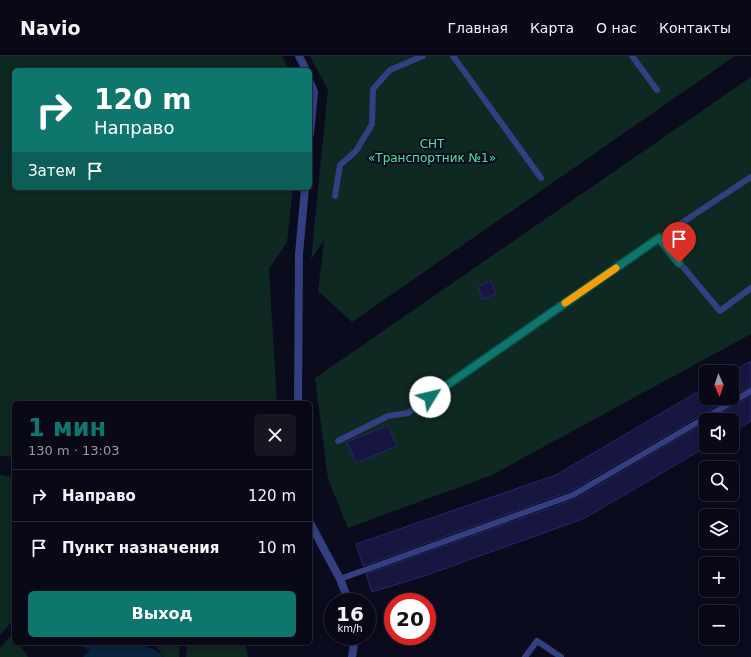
<!DOCTYPE html>
<html lang="ru">
<head>
<meta charset="utf-8">
<style>
	body { margin:0; font-family:"DejaVu Sans",sans-serif; background:#161623; color:#f1f3f6; height:100vh; display:flex; flex-direction:column; font-size:15px; white-space:nowrap }
	* { box-sizing:border-box; margin:0 }
	p { font-size:13px; color:#989aa1 }
	.icon { flex:none; width:22px; height:22px; fill:none; stroke:currentColor; stroke-width:2; stroke-linecap:round; stroke-linejoin:round }
	.map { position:relative; flex:1; overflow:hidden }
	.panel { position:absolute; left:12px; top:345px; width:300px; height:244px; display:flex; flex-direction:column; background:#080816; border-radius:6px; box-shadow:0 2px 6px #0003,0 0 0 1px #292935 }
	.panel>* { flex:none }
	.hud { position:absolute; left:12px; top:12px; width:300px; height:122px; border-radius:6px; box-shadow:0 2px 6px #0003,0 0 0 1px #292935; background:#0f766e; color:#fff; overflow:hidden }
	.needle { width:26px; rotate:177deg }
	.tools { position:absolute; left:699px; top:309px; display:grid; gap:8px }
	.tools a { display:grid; place-items:center; width:40px; height:40px; border-radius:6px; background:#080816; box-shadow:0 2px 6px #0003,0 0 0 1px #292935; font-size:20px }
	.speed { position:absolute; left:324px; top:537px; display:flex; gap:8px; font-size:20px; font-weight:700; text-align:center }
	.speed>* { display:grid; place-content:center; width:52px; height:52px; border-radius:50%; background:#080816; box-shadow:0 2px 6px #0003,0 0 0 1px #292935; line-height:1 }
	.speed small { font-size:10px; font-weight:400 }
	.speed .limit { border:6px solid #d22; background:#fff; color:#111 }
	.pin { position:absolute; display:grid; place-items:center; width:34px; height:34px; color:#fff; margin:-41px -17px; border-radius:50% 50% 50% 0; rotate:-45deg; box-shadow:0 0 4px #0007 }
	.pin .icon { rotate:45deg }
	.me { position:absolute; width:44px; margin:-22px; rotate:54deg; stroke-linejoin:round; filter:drop-shadow(0 0 3px #0008) }
	.turn { display:flex; align-items:center; gap:14px; height:84px; padding:0 16px; font-size:18px }
	.turn .icon { width:52px; height:52px; stroke-width:2.5 }
	.turn b { display:block; font-size:28px; line-height:34px }
	.then { display:flex; align-items:center; height:38px; padding:0 16px; background:#0003; gap:8px; font-size:15px }
	.round { display:grid; place-items:center; flex:none; width:42px; height:42px; border-radius:6px; background:#161623 }
	.overview { display:flex; align-items:center; justify-content:space-between; height:68px; padding:0 16px }
	h1 { font-size:24px; font-weight:600; line-height:30px; color:#0f766e }
	.cta { display:flex; gap:8px; margin-top:auto; padding:8px 16px }
	.cta a { flex:1; height:46px; border-radius:6px; background:#0f766e; color:#fff; font-size:16px; font-weight:600; line-height:46px; text-align:center }
	ul { padding:0; list-style:none }
	li { display:flex; align-items:center; gap:12px; height:52px; padding:0 16px; border-top:1px solid #292935 }
	li div { flex:1 }
	li b { display:block; font-size:15px }
	li em { font-style:normal }
	header { display:flex; align-items:center; gap:24px; box-sizing:border-box; height:56px; padding:0 20px; background:#080816; border-bottom:1px solid #292935 }
	header strong { font-size:19px }
	nav { display:flex; gap:22px; margin-inline-start:auto; font-size:14px }
	.map>svg:first-child { display:block }
	.green { fill:#0e2822 }
	.water { fill:#06243c }
	.building { fill:#161640; stroke:#27276d }
	.lines { fill:none; stroke-linecap:round; stroke-linejoin:round }
	.service { stroke:#333f80; stroke-width:6 }
	.minor { stroke:#333f80; stroke-width:8 }
	.route-casing { stroke:#0a4d48; stroke-width:10 }
	.route { stroke:#0f766e; stroke-width:7 }
	.slow { stroke:#f59e0b; stroke-width:7 }
	.labels { text-anchor:middle; dominant-baseline:central; stroke-width:4; stroke-linejoin:round; paint-order:stroke }
	.park-label { font-size:12px; fill:#4fe4a2; stroke:#0b0b1e }
</style>
</head>
<body>
<header>
<strong>Navio</strong>
<nav><a>Главная</a><a>Карта</a><a>О нас</a><a>Контакты</a></nav>
</header>
<div class="map">
<svg width="751" height="601" viewBox="0 0 751 601">
	<rect width="100%" height="100%" fill="#0b0b1e"/>
	<g class="green">
		<path d="M0 0H282L289 14H14V132H293L287 186 269 213 277 347H14V401L0 400Z"/>
		<path d="M310 0H735L352 266 318 235 324 184 311 204 328 34Z"/>
		<path d="M751 21V278L492 419 348 472 328 423 315 322Z"/>
		<path d="M0 419 14 421V563L0 579Z"/>
		<path d="M14 576V587H21L20 589 28 601H0V592Z"/>
		<path d="M154 587H180L179 601H164Z"/>
		<path d="M187 587H243L246 590 248 601H186Z"/>
	</g>
	<path class="water" d="M74 587H138L163 598V601H83L90 594Z"/>
	<g class="building">
		<path d="M491 225 496 238 483 243 478 230Z"/>
		<path d="M751 305V331L732 341V316Z"/>
		<path d="M706 331V342H730L571 435 363 510 356 488 556 419Z"/>
		<path d="M751 340V365L732 376V364H710Z"/>
		<path d="M706 366V391L585 462 427 519 372 536 366 518 575 443Z"/>
		<path d="M388 369 397 390 356 407 347 386Z"/>
	</g>
	<g class="lines">
		<g class="service">
			<path d="M453 0 541 122"/>
			<path d="M632 0 657 34"/>
			<path d="M335 140 340 109 356 95 372 68 373 33 390 14 423 0"/>
			<path d="M659 182 720 255 751 232"/>
			<path d="M338 385 388 360 408 357 659 182 751 121"/>
			<path d="M340 523 573 439 751 335"/>
			<path d="M525 601 537 585 561 601"/>
		</g>
		<g class="minor">
			<path d="M299 0 306 14"/>
			<path d="M310 26 314 36 310 78"/>
			<path d="M298 347 299 198 305 132"/>
			<path d="M310 467 340 523 349 546"/>
			<path d="M352 601 355 580"/>
		</g>
	</g>
	<g class="lines">
		<g class="route-casing">
			<path id="route" d="M430 341 659 182 679 207"/>
		</g>
		<use href="#route" class="route"/>
		<path class="slow" d="M565 247 616 212"/>
	</g>
	<g class="labels">
		<g class="park-label">
			<text x="432" y="88">СНТ<tspan x="432" dy="14">«Транспортник №1»</tspan></text>
		</g>
	</g>
</svg>
<div class="tools">
<a><svg class="needle" viewBox="-14 -14 28 28"><path d="M0-13l5 13h-10z" fill="#e53935"/><path d="M0 13l5-13h-10z" fill="#989aa1"/></svg></a>
<a><svg class="icon" aria-label="sound" viewBox="0 0 24 24"><path d="M4 9h4l5-4v14l-5-4H4zM17 9q2 3 0 6"/></svg></a>
<a><svg class="icon" aria-label="search" viewBox="0 0 24 24"><circle cx="10" cy="10" r="6"/><path d="M15 15l6 6"/></svg></a>
<a><svg class="icon" aria-label="layers" viewBox="0 0 24 24"><path d="M12 4l9 5-9 5-9-5zM3 14l9 5 9-5"/></svg></a>
<a>+</a>
<a>−</a>
</div>
<div class="speed"><div>16<small>km/h</small></div><div class="limit">20</div></div>
<div class="pin" style="left:679px;top:207px;background:#d93025"><svg class="icon" aria-label="arrive" viewBox="0 0 24 24"><path d="M6 21V4h12l-3 4 3 4H6"/></svg></div>
<svg class="me" style="left:430px;top:341px" viewBox="-20 -20 40 40"><circle r="19" fill="#fff"/><path d="M0-13L10 11 0 6-10 11z" fill="#0f766e"/></svg>
<div class="hud">
<div class="turn"><svg class="icon" aria-label="right" viewBox="0 0 24 24"><path d="M7 20v-9h11M14 6l5 5-5 5"/></svg><div><b>120 m</b>Направо</div></div>
<div class="then">Затем<svg class="icon" aria-label="arrive" viewBox="0 0 24 24"><path d="M6 21V4h12l-3 4 3 4H6"/></svg></div>
</div>
<section class="panel">
<div class="overview"><div><h1>1 мин</h1><p>130 m · 13:03</p></div><a class="round"><svg class="icon" aria-label="close" viewBox="0 0 24 24"><path d="M6 6l12 12M18 6L6 18"/></svg></a></div>
<ul>
<li><svg class="icon" aria-label="right" viewBox="0 0 24 24"><path d="M7 20v-9h11M14 6l5 5-5 5"/></svg><div><b>Направо</b></div><em>120 m</em></li>
<li><svg class="icon" aria-label="arrive" viewBox="0 0 24 24"><path d="M6 21V4h12l-3 4 3 4H6"/></svg><div><b>Пункт назначения</b></div><em>10 m</em></li>
</ul>
<div class="cta"><a>Выход</a></div>
</section>
</div>
</body>
</html>
